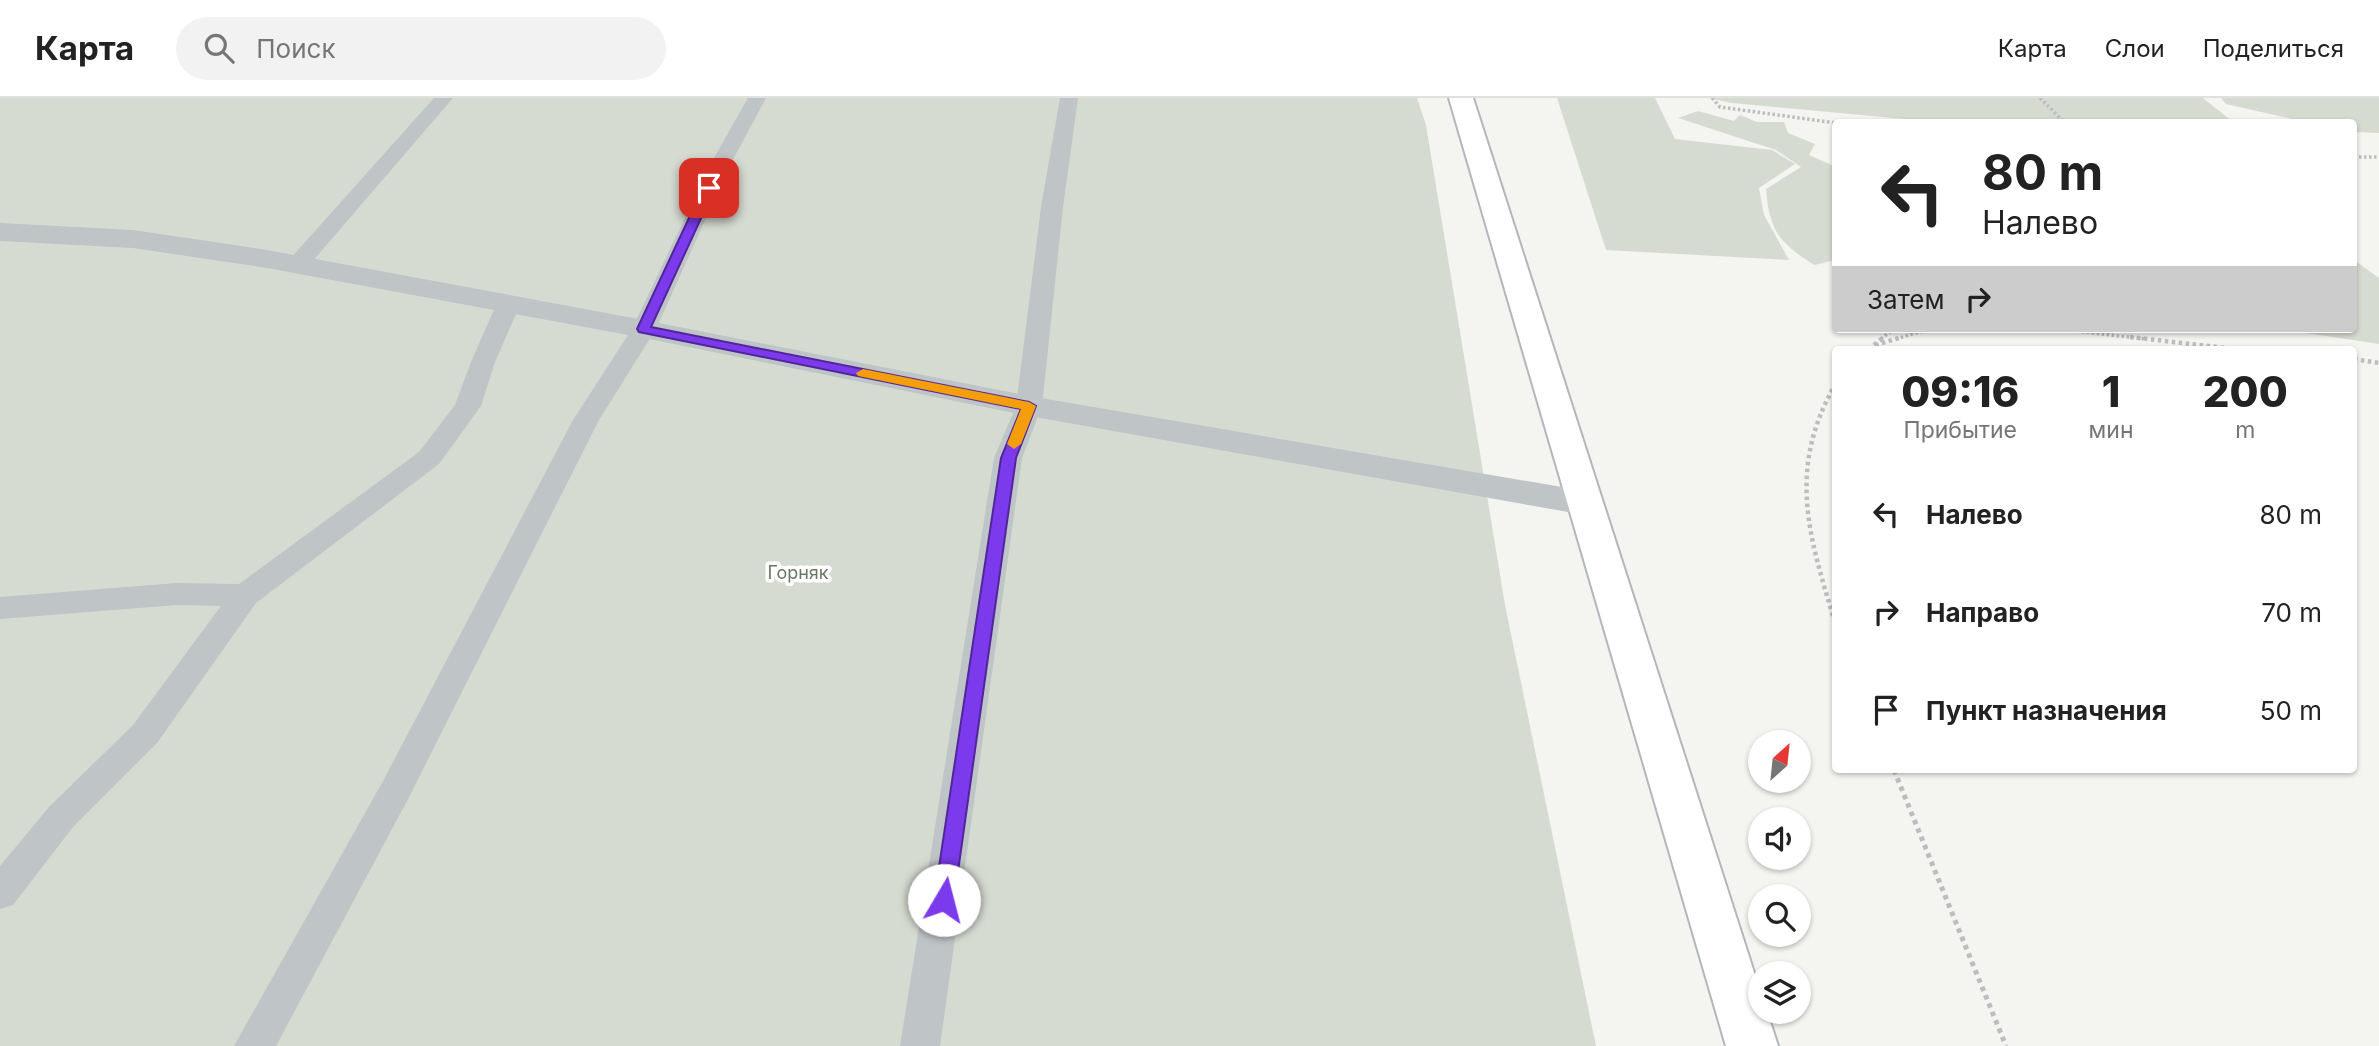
<!DOCTYPE html>
<html lang="ru">
<head>
<meta charset="utf-8">
<style>
	body { margin:0; font-family:Inter,sans-serif; background:#f2f2f2; color:#222; height:100vh; display:flex; flex-direction:column; font-size:26px; white-space:nowrap }
	* { box-sizing:border-box; margin:0 }
	p { font-size:23px; color:#767676 }
	.icon { flex:none; width:38px; height:38px; fill:none; stroke:currentColor; stroke-width:2; stroke-linecap:round; stroke-linejoin:round }
	.map { position:relative; flex:1; overflow:hidden }
	.sheet { position:absolute; left:1832px; top:248px; width:525px; height:427px; display:flex; flex-direction:column; background:#fff; border-radius:7px; box-shadow:0 2px 5px #0004 }
	.sheet>* { flex:none }
	.top-card { position:absolute; left:1832px; top:21px; width:525px; height:214px; border-radius:7px; box-shadow:0 2px 5px #0004; background:#fff; color:#222; overflow:hidden }
	.needle { width:46px; rotate:27deg }
	.tools { position:absolute; left:1748px; top:632px; display:grid; gap:14px }
	.tools a { display:grid; place-items:center; width:63px; height:63px; border-radius:50%; background:#fff; box-shadow:0 2px 5px #0004; font-size:35px }
	.pin { position:absolute; display:grid; place-items:center; width:60px; height:60px; color:#fff; margin:-30px; border-radius:14px; box-shadow:0 4px 10px #0006 }
	.me { position:absolute; width:77px; margin:-38px; rotate:8deg; stroke-linejoin:round; filter:drop-shadow(0 0 5px #0008) }
	.turn { display:flex; align-items:center; gap:24px; height:147px; padding:0 35px; font-size:32px }
	.turn .icon { width:91px; height:91px; stroke-width:2.5 }
	.turn b { display:block; font-size:49px; line-height:60px }
	.then { display:flex; align-items:center; height:66px; padding:0 35px; background:#0003; gap:14px; font-size:26px }
	.eta { display:flex; justify-content:space-evenly; align-items:center; height:119px; text-align:center }
	.eta b { font-size:42px; font-weight:800; line-height:49px }
	ul { padding:0; list-style:none }
	li { display:flex; align-items:center; gap:21px; height:98px; padding:0 35px }
	li div { flex:1 }
	li b { display:block; font-size:26px }
	li em { font-style:normal }
	header { display:flex; align-items:center; gap:42px; box-sizing:border-box; height:98px; padding:0 35px; background:#fff; border-bottom:2px solid #e0e0e0 }
	header strong { font-size:33px }
	nav { display:flex; gap:38px; margin-inline-start:auto; font-size:24px }
	.search { width:490px; height:63px; background:#f2f2f2; display:flex; align-items:center; gap:18px; box-sizing:border-box; padding:0 24px; border-radius:38px; color:#767676; font-size:26px }
	.map>svg:first-child { display:block }
	.green { fill:#d6dbd1 }
	.lines { fill:none; stroke-linecap:round; stroke-linejoin:round }
	.secondary-casing { stroke:#b1b7bb; stroke-width:4 }
	.path-far2 { stroke:#bbbdbf; stroke-width:3.5; stroke-dasharray:2.5 2.5; stroke-linecap:butt }
	.path-far1 { stroke:#bbbdbf; stroke-width:4.5; stroke-dasharray:3.5 3.5; stroke-linecap:butt }
	.path { stroke:#bbbdbf; stroke-width:5; stroke-dasharray:4.5 4.5; stroke-linecap:butt }
	.service { fill:#bfc4c6; fill-rule:evenodd }
	.minor { fill:#bfc4c6; fill-rule:evenodd }
	.secondary { fill:#fff; fill-rule:evenodd }
	.route { fill:#7c3aed; stroke:#51269a; stroke-width:2 }
	.slow { fill:#f59e0b }
	.labels { text-anchor:middle; dominant-baseline:central; stroke-width:7; stroke-linejoin:round; paint-order:stroke }
	.park-label { font-size:18px; fill:#687862; stroke:#fff }
</style>
</head>
<body>
<header>
<strong>Карта</strong>
<div class="search"><svg class="icon" aria-label="search" viewBox="0 0 24 24"><circle cx="10" cy="10" r="6"/><path d="M15 15l6 6"/></svg>Поиск</div>
<nav><a>Карта</a><a>Слои</a><a>Поделиться</a></nav>
</header>
<div class="map">
<svg width="2379" height="948" viewBox="0 0 2379 948">
	<rect width="100%" height="100%" fill="#f4f4f0"/>
	<g class="green">
		<path d="M0 0H1417L1426 27 1505 507 1596 948H0Z"/>
		<path d="M1557 0H1655L1675 41 1772 52 1795 66 1759 90 1764 117 1789 162 1606 152Z"/>
		<path d="M1708 0H2203L2233 24H1936L1732 5Z"/>
		<path d="M2221 0H2379V35L2354 34V24H2306L2226 6Z"/>
		<path d="M1698 13 1734 23 1740 17 1757 24H1784L1788 35 1815 46 1809 57 1836 69V162L1814 167C1780 145 1769 133 1766 91L1801 69 1776 52 1678 20Z"/>
		<path d="M2354 162 2379 180V246L2279 231H2354Z"/>
	</g>
	<g class="lines">
		<g class="secondary-casing">
			<path id="secondary" d="M1449 0H1473L1760 893V914H1767L1778 948H1726Z"/>
		</g>
		<g class="path-far2">
			<path d="M1712 0 1720 9 1836 25"/>
			<path d="M2040 0 2064 24"/>
			<path d="M2354 59H2379"/>
			<path d="M2057 231 2146 241"/>
			<path d="M1881 241 1894 231"/>
			<path d="M1896 241 1929 231"/>
		</g>
		<g class="path-far1">
			<path d="M2130 239 2243 252"/>
			<path d="M1874 247 1884 239"/>
			<path d="M1870 252 1876 247 1902 239"/>
			<path d="M2354 261 2379 265"/>
			<path d="M1836 285C1786 372 1809 438 1836 528"/>
		</g>
		<path class="path" d="M1894 672 2006 948"/>
		<g class="service">
			<path d="M434 0H453L305 172H289L286 167 289 162Z"/>
			<path d="M748 0H766L730 67 656 231 599 322 407 703 276 948H234L383 683 573 322 632 231 710 67Z"/>
			<path d="M1060 0H1078L1063 109 1042 308 1022 360 940 948H900L994 360 1016 308 1041 109Z"/>
			<path d="M508 200 516 202 520 207 495 264 481 308 439 366 256 505 157 645 73 729 13 807 0 811V768L49 709 133 627 221 508 177 507 0 521V499L177 485 239 486 419 354 455 307 471 264 496 207 500 202Z"/>
		</g>
		<path class="minor" d="M0 125 133 132 267 152 644 222 1029 298 1585 393 1598 396 1603 405 1598 414 1585 417 1029 318 644 240 267 170 133 150 0 143Z"/>
		<use href="#secondary" class="secondary"/>
	</g>
	<path class="route" d="M709 87 715 90 651 229 1029 304 1036 308 1016 360 954 802 951 808 944 811 937 808 934 802 1001 360 1021 311 639 234 637 231 703 90Z"/>
	<path class="slow" d="M863 271 1029 304 1036 308 1021 346 1014 351 1007 346 1021 311 858 278 856 275Z"/>
	<g class="labels">
		<g class="park-label">
			<text x="798" y="474">Горняк</text>
		</g>
	</g>
</svg>
<div class="tools">
<a><svg class="needle" viewBox="-14 -14 28 28"><path d="M0-13l5 13h-10z" fill="#e53935"/><path d="M0 13l5-13h-10z" fill="#767676"/></svg></a>
<a><svg class="icon" aria-label="sound" viewBox="0 0 24 24"><path d="M4 9h4l5-4v14l-5-4H4zM17 9q2 3 0 6"/></svg></a>
<a><svg class="icon" aria-label="search" viewBox="0 0 24 24"><circle cx="10" cy="10" r="6"/><path d="M15 15l6 6"/></svg></a>
<a><svg class="icon" aria-label="layers" viewBox="0 0 24 24"><path d="M12 4l9 5-9 5-9-5zM3 14l9 5 9-5"/></svg></a>
</div>
<div class="pin" style="left:709px;top:90px;background:#d93025"><svg class="icon" aria-label="arrive" viewBox="0 0 24 24"><path d="M6 21V4h12l-3 4 3 4H6"/></svg></div>
<svg class="me" style="left:944px;top:802px" viewBox="-20 -20 40 40"><circle r="19" fill="#fff"/><path d="M0-13L10 11 0 6-10 11z" fill="#7c3aed"/></svg>
<div class="top-card">
<div class="turn"><svg class="icon" aria-label="left" viewBox="0 0 24 24"><path d="M17 20v-9H6M10 6l-5 5 5 5"/></svg><div><b>80 m</b>Налево</div></div>
<div class="then">Затем<svg class="icon" aria-label="right" viewBox="0 0 24 24"><path d="M7 20v-9h11M14 6l5 5-5 5"/></svg></div>
</div>
<section class="sheet">
<div class="eta">
<div><b>09:16</b><p>Прибытие</p></div>
<div><b>1</b><p>мин</p></div>
<div><b>200</b><p>m</p></div>
</div>
<ul>
<li><svg class="icon" aria-label="left" viewBox="0 0 24 24"><path d="M17 20v-9H6M10 6l-5 5 5 5"/></svg><div><b>Налево</b></div><em>80 m</em></li>
<li><svg class="icon" aria-label="right" viewBox="0 0 24 24"><path d="M7 20v-9h11M14 6l5 5-5 5"/></svg><div><b>Направо</b></div><em>70 m</em></li>
<li><svg class="icon" aria-label="arrive" viewBox="0 0 24 24"><path d="M6 21V4h12l-3 4 3 4H6"/></svg><div><b>Пункт назначения</b></div><em>50 m</em></li>
</ul>
</section>
</div>
</body>
</html>
